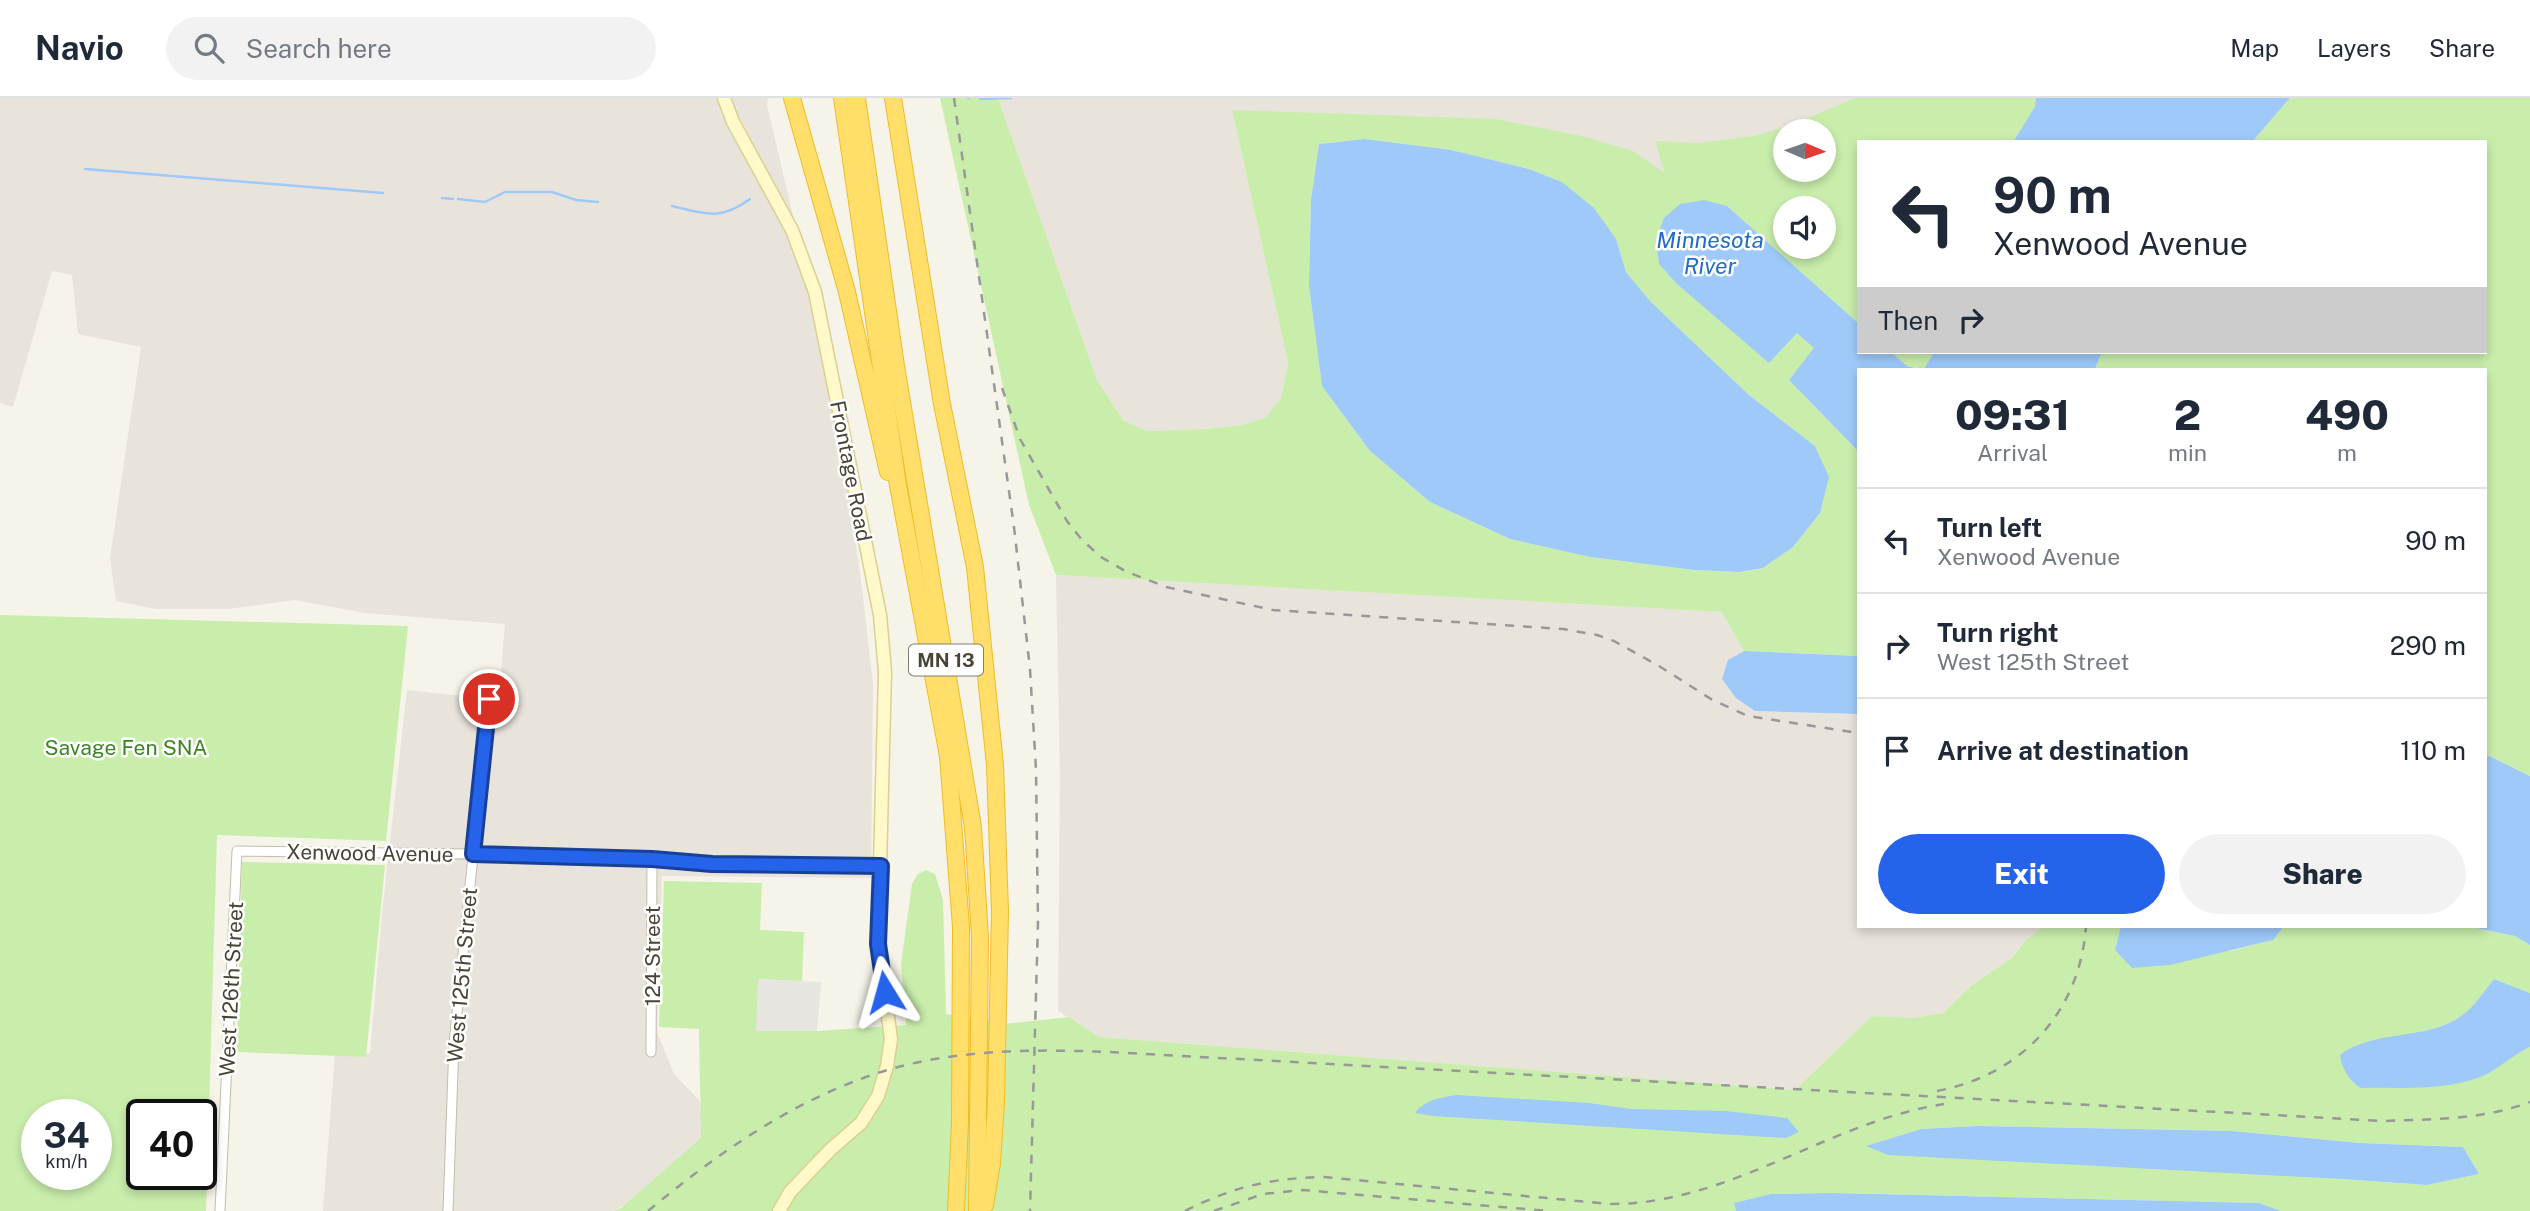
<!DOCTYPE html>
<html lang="en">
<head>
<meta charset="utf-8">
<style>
	body { margin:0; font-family:"Public Sans",sans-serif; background:#f2f2f3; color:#1f2937; height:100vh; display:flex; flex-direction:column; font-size:26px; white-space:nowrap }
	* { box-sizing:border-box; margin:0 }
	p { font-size:23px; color:#747a83 }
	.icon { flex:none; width:38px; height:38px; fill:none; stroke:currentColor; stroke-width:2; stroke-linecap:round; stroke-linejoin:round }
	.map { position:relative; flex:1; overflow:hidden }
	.details { position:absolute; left:1857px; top:270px; width:630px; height:560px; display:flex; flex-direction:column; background:#fff; border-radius:0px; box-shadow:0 4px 10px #0003 }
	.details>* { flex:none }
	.top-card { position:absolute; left:1857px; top:42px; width:630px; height:214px; border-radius:0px; box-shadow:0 4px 10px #0003; background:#fff; color:#1f2937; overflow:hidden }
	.needle { width:46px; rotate:92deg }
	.fabs { position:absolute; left:1773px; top:21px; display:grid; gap:14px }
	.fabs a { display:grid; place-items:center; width:63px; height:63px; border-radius:50%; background:#fff; box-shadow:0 4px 10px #0003; font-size:35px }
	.speed { position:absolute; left:21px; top:1001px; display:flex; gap:14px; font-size:35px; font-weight:700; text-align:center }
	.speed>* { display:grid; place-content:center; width:91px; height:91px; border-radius:50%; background:#fff; box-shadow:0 4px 10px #0003; line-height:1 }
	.speed small { font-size:18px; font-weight:400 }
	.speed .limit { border:4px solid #111; border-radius:10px; background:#fff; color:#111 }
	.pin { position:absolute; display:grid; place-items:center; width:60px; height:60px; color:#fff; margin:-30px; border:4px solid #fff; border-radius:50%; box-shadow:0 2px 7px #0007 }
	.me { position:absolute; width:77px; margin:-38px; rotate:352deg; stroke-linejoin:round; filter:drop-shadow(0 0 5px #0008) }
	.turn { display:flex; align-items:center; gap:24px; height:147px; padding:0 21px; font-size:32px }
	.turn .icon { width:91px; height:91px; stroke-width:2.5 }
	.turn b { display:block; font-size:49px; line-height:60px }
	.then { display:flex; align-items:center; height:66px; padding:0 21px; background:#0003; gap:14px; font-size:26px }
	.eta { display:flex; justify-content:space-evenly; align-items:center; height:119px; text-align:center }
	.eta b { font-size:42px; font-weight:800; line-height:49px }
	.cta { display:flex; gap:14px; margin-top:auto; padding:14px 21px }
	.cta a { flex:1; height:80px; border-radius:42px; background:#2563eb; color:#fff; font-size:28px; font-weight:800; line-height:80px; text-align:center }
	.cta a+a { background:#f2f2f3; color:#1f2937 }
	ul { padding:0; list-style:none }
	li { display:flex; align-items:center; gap:21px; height:105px; padding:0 21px; border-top:2px solid #e0e1e3 }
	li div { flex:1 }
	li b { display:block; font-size:26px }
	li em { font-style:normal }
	header { display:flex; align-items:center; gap:42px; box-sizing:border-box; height:98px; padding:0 35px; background:#fff; border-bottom:2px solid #e0e1e3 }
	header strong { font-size:33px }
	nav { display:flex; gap:38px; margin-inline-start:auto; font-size:24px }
	.search { width:490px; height:63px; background:#f2f2f3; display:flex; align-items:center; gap:18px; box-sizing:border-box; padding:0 24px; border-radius:38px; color:#747a83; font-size:26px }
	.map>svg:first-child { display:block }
	.industrial { fill:#e8e4dc; fill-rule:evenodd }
	.green { fill:#c9eeac; fill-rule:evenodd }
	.parking { fill:#e7e5e0 }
	.water { fill:#9ec9f9 }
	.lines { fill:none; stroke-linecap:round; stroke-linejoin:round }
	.stream { stroke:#9ec9f9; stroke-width:2.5 }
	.street-casing { stroke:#c2bda9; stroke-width:11 }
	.secondary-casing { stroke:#dad092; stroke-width:15 }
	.highway-casing { stroke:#efbc28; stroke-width:18 }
	.street { stroke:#fff; stroke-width:9 }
	.secondary { stroke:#fff8c9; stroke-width:12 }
	.highway { stroke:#ffde6a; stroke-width:16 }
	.rail { stroke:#989898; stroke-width:2.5; stroke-dasharray:9 9; stroke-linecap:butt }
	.route-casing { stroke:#184099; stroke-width:18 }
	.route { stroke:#2563eb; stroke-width:12 }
	.labels { text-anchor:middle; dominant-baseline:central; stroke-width:5; stroke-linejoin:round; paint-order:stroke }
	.shield { fill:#fff; stroke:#807c72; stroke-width:2 }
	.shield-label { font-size:19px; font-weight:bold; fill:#4a4435 }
	.street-label { font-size:21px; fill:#4a4435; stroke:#fff }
	.park-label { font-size:21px; fill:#3b8421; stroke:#fff }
	.water-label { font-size:23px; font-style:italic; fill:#216dc4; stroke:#fff }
</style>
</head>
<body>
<header>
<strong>Navio</strong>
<div class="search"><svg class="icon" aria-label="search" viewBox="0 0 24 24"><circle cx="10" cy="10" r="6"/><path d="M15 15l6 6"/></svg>Search here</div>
<nav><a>Map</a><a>Layers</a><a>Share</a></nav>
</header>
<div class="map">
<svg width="2530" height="1113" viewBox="0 0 2530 1113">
	<rect width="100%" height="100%" fill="#f6f3e8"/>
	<g class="industrial">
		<path d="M0 0H768L767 7 807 177 843 362 861 482 873 586 871 780 662 778 657 934 674 976 699 1002 705 1036 667 1084 613 1113H323L335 955H370L382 815 407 592 499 602 505 526 365 515 295 502 228 511H156L116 503 110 460 141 249 78 236 72 177 52 173 13 309 0 305Z"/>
		<path d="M998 0H2036L2013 44H1858V225L1727 108 1232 12 1288 265 1281 300 1266 319 1243 327 1205 331 1147 333 1123 322 1097 282ZM1785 33H1824V72H1785ZM1785 110H1824V149H1785Z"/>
		<path d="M1056 477 1723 514 1744 553 1728 562 1755 613 1858 616V828H2044L2025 843 2013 859 1972 887 1943 915 1913 920 1872 918 1795 992 1099 939 1058 913 1060 674Z"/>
	</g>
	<g class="green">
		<path d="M940 0H998L1097 282 1123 322 1147 333 1205 331 1243 327 1266 319 1281 300 1288 265 1232 12 1496 21 1582 38 1633 53 1665 75 1655 43 1697 45 1754 38 1789 28 1855 0H2036V9L2013 44H1858V225L1727 108 1769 264 1797 234 1815 250 1789 282 1858 353V558L1744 553 1722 514 1056 477 1029 407ZM1785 33H1824V72H1785ZM1365 41 1451 52 1529 71 1562 84 1616 141 1626 174 1651 204 1749 297 1815 348 1820 415 1793 449 1763 470 1739 474 1694 472 1590 459 1510 441 1430 404 1370 353 1322 288 1309 188 1311 101 1319 46ZM1785 110H1824V149H1785Z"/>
		<path d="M2290 0H2530V678L2485 656V271H2095L2102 254H2485V44H2252Z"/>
		<path d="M1891 254H1934L1924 271 1907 268Z"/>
		<path d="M0 517 408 528 386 743 217 737 206 1113H0ZM37 1017H96V1076H37ZM142 1017H201V1076H142Z"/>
		<path d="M242 764 385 767 366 959 237 954Z"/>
		<path d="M926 772 935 776 943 802 946 916 1004 926 1069 919 1099 939 1795 992 1872 918 1913 920 1943 915 1972 887 2013 859 2025 843 2044 828H2121L2115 852 2231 853 2272 842 2284 828H2466L2515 838 2530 847V895L2494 881C2485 892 2476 906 2465 915 2441 934 2398 939 2369 943L2489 975 2513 957 2530 949V1113H2281L2259 1105 1830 1095 1771 1096 1735 1105 1736 1113H613L621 1110 701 1040 699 931 659 929 664 783 762 785 760 832 804 834 802 883 758 881 817 933 906 927 901 866 912 786 917 777ZM1978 1028 2232 1033 2360 1045 2463 1049 2479 1076 2427 1087 1867 1048 1921 1031Z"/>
	</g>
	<path class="parking" d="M758 881 821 884 817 933H756Z"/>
	<g class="water">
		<path d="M2036 0H2290L2252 44H2013L2035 9Z"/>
		<path d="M1365 41 1451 52 1529 71 1562 84 1594 110 1616 141 1626 174 1651 204 1749 297 1815 348 1829 379 1820 415 1793 449 1763 470 1739 474 1694 472 1590 459 1510 441 1430 404 1370 353 1322 288 1309 188 1311 101 1319 46Z"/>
		<path d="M1704 102 1727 108 1858 225V254H1891L1907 268 1919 271H1858V353L1789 282 1814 250 1797 235 1769 265 1677 186 1659 166 1656 141 1664 120 1680 106Z"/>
		<path d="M1934 254H2102L2095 271H1924Z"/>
		<path d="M1744 553 1858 558V616L1755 613 1736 600 1722 581 1728 562Z"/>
		<path d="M2485 656 2530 678V847L2515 838 2466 828H2485Z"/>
		<path d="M2121 828H2284L2273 842 2170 867 2132 870 2115 852Z"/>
		<path d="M2494 881 2530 895V949C2514 956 2503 967 2489 975 2451 994 2402 989 2361 990 2349 983 2342 971 2340 957 2375 930 2430 944 2465 915 2476 906 2485 892 2494 881Z"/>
		<path d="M1456 997 1589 1005 1631 1011 1726 1013 1787 1020 1799 1034 1786 1040 1433 1018 1415 1015C1426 1001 1440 1000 1456 997Z"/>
		<path d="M1978 1028 2232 1033 2360 1045 2463 1049 2479 1076 2427 1087 2342 1081 1888 1057 1866 1048 1921 1031Z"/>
		<path d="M1830 1095 2259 1105 2281 1113H1736L1734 1105 1771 1096Z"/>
	</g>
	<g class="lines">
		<g class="stream">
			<path d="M968 0H969"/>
			<path d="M980 1 1011 0"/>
			<path d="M85 71 383 95"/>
			<path d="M442 100 453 101"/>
			<path d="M458 101 485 104 505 94H552L576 102 598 104"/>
			<path d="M672 108C705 116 720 123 750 101"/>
		</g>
		<g class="street-casing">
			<g id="street">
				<path d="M651 954 652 761"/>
				<path d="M220 1113 237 753 473 756 652 761 712 766 881 768"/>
				<path d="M448 1113 454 945 489 601"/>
			</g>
		</g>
		<g class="secondary-casing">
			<path id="secondary" d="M724 0 733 24 792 132 815 194 880 517 885 574 878 846 891 941 887 968 878 998 861 1025 830 1052 790 1094 779 1113"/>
		</g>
		<g class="highway-casing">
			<g id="highway">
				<path d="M792 0 847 194 888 374"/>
				<path d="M842 0 898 387 948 658 961 829 960 1025 956 1113"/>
				<path d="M857 0 896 268 973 729 980 839 977 1113"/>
				<path d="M893 0 942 306 975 469 995 667 1000 813 996 1005 992 1065 985 1107"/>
			</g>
		</g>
		<use href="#street" class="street"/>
		<use href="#secondary" class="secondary"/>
		<use href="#highway" class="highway"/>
		<g class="rail">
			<path d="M954 0 1014 429 1030 571 1036 672 1038 824 1030 1113"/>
			<path d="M1002 290 1020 341 1067 423 1082 442 1101 459 1125 473 1166 489 1273 512 1563 531 1597 537 1614 543 1659 568 1711 601 1748 618 1858 635"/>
			<path d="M1937 993C2022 977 2080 914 2086 828"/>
			<path d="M648 1113C718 1055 793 1002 881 974 953 951 1034 951 1109 954L2384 1023C2434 1021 2482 1022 2530 1004"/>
			<path d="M1185 1113C1232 1089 1271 1080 1324 1079L1610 1106C1732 1106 1827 1024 1944 1006"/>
			<path d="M1214 1113 1263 1096 1303 1092 1548 1113"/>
		</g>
	</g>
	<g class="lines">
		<g class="route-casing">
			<path id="route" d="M489 601 473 756 652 761 712 766 881 768 878 846 885 894"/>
		</g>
		<use href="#route" class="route"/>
	</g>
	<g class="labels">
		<rect class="shield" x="909" y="546.5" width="74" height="31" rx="5"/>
		<g class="shield-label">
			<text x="946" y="562">MN 13</text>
		</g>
		<g class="street-label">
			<text transform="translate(851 373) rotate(79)">Frontage Road</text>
			<text transform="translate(370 755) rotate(1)">Xenwood Avenue</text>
			<text transform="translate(652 858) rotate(-90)">124 Street</text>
			<text transform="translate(462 877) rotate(-85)">West 125th Street</text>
			<text transform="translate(231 891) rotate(-87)">West 126th Street</text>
		</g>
		<g class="park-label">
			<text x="126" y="649">Savage Fen SNA</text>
		</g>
		<g class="water-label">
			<text x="1710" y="141">Minnesota<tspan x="1710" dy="26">River</tspan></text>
		</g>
	</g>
</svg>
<div class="fabs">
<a><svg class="needle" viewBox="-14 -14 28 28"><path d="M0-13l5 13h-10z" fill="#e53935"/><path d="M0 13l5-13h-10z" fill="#747a83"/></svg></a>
<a><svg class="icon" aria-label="sound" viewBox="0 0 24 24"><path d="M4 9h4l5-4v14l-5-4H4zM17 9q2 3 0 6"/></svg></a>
</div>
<div class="speed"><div>34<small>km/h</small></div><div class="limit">40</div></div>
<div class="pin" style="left:489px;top:601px;background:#d93025"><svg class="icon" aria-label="arrive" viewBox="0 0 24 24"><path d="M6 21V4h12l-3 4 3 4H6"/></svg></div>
<svg class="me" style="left:885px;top:894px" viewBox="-20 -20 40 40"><path d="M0-17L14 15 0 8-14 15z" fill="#2563eb" stroke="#fff" stroke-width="4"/></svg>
<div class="top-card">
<div class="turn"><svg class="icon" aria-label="left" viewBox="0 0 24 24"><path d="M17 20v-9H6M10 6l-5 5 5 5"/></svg><div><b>90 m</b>Xenwood Avenue</div></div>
<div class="then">Then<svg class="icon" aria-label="right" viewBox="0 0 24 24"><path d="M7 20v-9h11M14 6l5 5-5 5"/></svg></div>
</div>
<section class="details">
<div class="eta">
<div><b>09:31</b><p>Arrival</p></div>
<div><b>2</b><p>min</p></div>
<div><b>490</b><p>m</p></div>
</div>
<ul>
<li><svg class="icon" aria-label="left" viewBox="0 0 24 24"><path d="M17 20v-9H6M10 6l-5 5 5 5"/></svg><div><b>Turn left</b><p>Xenwood Avenue</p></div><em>90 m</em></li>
<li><svg class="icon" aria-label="right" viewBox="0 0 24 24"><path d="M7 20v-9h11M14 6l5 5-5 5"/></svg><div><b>Turn right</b><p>West 125th Street</p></div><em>290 m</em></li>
<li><svg class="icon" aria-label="arrive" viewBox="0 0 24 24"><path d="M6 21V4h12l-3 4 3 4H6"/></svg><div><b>Arrive at destination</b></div><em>110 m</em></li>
</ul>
<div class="cta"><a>Exit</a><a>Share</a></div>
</section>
</div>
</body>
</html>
